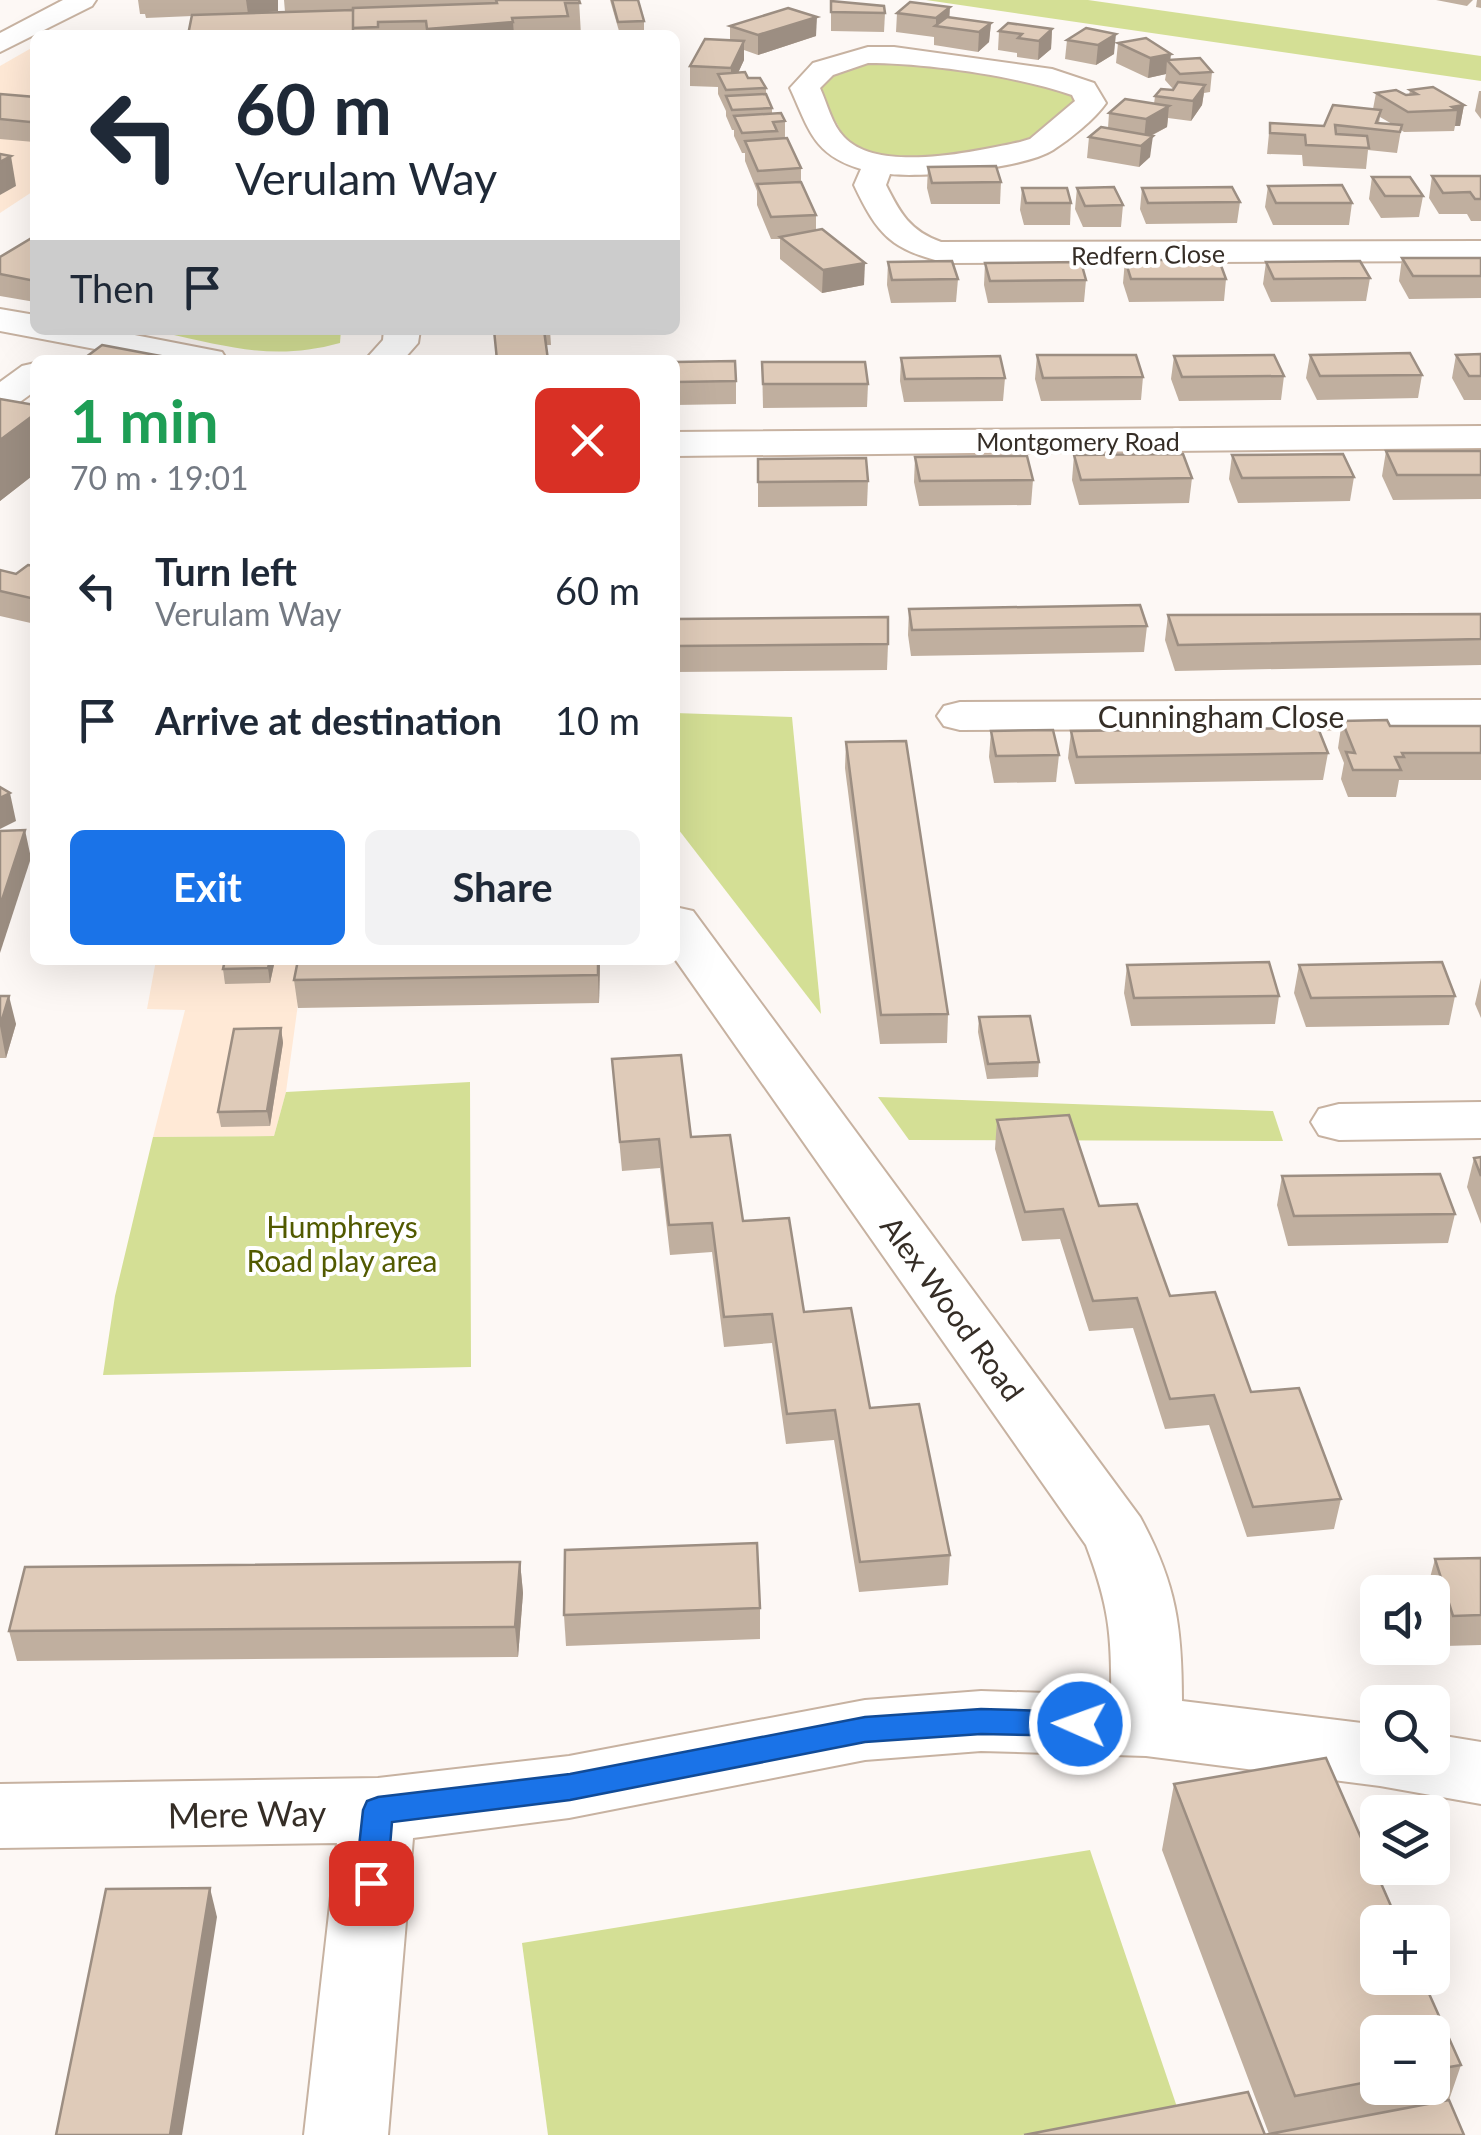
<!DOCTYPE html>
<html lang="en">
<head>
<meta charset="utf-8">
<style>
	body { margin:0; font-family:Lato,sans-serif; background:#f2f2f3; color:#1f2937; height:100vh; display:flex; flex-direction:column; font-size:38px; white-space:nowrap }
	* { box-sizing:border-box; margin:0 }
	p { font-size:32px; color:#747a83 }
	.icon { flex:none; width:55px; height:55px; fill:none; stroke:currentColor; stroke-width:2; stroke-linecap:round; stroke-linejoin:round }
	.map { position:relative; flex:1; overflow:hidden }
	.drawer { position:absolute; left:30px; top:355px; width:650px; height:610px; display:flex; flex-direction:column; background:#fff; border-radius:15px; box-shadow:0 10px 40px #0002 }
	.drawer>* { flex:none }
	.top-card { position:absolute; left:30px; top:30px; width:650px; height:305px; border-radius:15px; box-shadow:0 10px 40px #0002; background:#fff; color:#1f2937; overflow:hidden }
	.buttons { position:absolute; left:1360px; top:1575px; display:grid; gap:20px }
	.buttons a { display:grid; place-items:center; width:90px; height:90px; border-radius:15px; background:#fff; box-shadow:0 10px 40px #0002; font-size:50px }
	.pin { position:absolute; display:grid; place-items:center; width:85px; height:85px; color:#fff; margin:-42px; border-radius:20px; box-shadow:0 5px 15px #0006 }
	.me { position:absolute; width:110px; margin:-55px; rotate:272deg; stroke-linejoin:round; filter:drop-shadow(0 0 8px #0008) }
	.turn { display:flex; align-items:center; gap:35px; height:210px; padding:0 40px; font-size:45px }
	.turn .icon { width:130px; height:130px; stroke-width:2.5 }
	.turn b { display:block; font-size:70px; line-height:85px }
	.then { display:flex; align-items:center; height:95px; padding:0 40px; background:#0003; gap:20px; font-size:38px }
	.round { display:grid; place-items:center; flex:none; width:105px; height:105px; border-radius:15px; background:#f2f2f3 }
	.overview { display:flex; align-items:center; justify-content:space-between; height:170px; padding:0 40px }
	h1 { font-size:60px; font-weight:700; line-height:75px; color:#1e9e55 }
	.action { display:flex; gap:20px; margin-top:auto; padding:20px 40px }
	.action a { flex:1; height:115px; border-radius:15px; background:#1a73e8; color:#fff; font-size:40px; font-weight:700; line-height:115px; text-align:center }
	.action a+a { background:#f2f2f3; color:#1f2937 }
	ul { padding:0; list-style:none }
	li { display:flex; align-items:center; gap:30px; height:130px; padding:0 40px }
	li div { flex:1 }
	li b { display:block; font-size:38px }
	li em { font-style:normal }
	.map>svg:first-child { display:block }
	.built { fill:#ffe9d6 }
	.green { fill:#d4df95 }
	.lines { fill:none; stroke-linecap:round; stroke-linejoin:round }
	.minor-casing { stroke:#c7b2a1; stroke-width:4 }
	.tertiary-casing { stroke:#c7b2a1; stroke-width:4 }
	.minor { fill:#fff; fill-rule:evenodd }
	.tertiary { fill:#fff; fill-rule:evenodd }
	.wall { fill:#c0af9f; fill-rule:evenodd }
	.shaded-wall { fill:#9c8e82 }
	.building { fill:#dfcbb9; stroke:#9c8e82; stroke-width:2.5 }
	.route { fill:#1a73e8; stroke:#114b97; stroke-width:2.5 }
	.labels { text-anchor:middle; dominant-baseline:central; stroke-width:8; stroke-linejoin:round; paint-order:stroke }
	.far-street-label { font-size:25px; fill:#352d26; stroke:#fff }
	.street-label { font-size:30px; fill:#352d26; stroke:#fff }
	.park-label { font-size:30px; fill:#525a00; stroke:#fff }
	.near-street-label { font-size:35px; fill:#352d26; stroke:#fff }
</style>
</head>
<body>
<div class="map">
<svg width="1481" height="2135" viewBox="0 0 1481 2135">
	<rect width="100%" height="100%" fill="#fdf8f5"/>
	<g class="built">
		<path d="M35 46V190L0 213V66Z"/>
		<path d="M156 960H304L286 1092 274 1136 153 1137 185 1010 147 1009Z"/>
	</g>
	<g class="green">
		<path d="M926 0H1088L1481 56V81Z"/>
		<path d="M895 61 1056 83 1074 92 1076 105 1032 143 912 161 851 149 816 86C837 63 866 62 895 61Z"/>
		<path d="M169 330H341L340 343C275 361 229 347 165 333Z"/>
		<path d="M675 713 792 717 821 1014 675 825Z"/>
		<path d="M470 1082 471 1367 103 1375 115 1296 153 1137 274 1136 286 1092Z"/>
		<path d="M878 1097 1273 1111 1283 1141 909 1140Z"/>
		<path d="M1090 1850 1177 2107 1022 2135H548L522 1943Z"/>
	</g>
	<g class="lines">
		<g class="minor-casing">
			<g id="minor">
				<path d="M868 47H894L1052 69 1094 83 1106 103C1094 120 1070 139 1053 150 1025 168 924 178 890 174L886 185C900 213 910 231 941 242L1481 241V261L946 263C891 249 878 236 854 185L861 169C813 155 809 129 790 88L813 63ZM868 63C926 63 1017 76 1072 95L1075 101 1030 139 1020 142C976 151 879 174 844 137 832 125 827 103 820 88L833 75Z"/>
				<path d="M0 309 35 315V330H109L222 352 227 360H153L0 331Z"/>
				<path d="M384 330H420L418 343 403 360H365L383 340Z"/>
				<path d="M35 363V391L13 407 0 410V382L22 366Z"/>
				<path d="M1481 426V448L675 456V432Z"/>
				<path d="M1481 700V728L960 730 944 726 937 716 944 706 960 702Z"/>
				<path d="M675 907 693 911 1140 1517C1176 1583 1182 1626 1182 1701L1378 1725V1758H1432V1734L1481 1742V1804L1380 1786 1146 1756 981 1751 865 1760 569 1818 413 1838 388 2135H304L337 1843 0 1848V1784L378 1778 569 1756 865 1700 981 1691 1111 1695C1112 1633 1108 1603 1086 1545L675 959Z"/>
				<path d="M1481 1102V1138L1339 1140 1319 1135 1311 1122 1319 1109 1339 1104Z"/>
			</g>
		</g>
		<g class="tertiary-casing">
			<path id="tertiary" d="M63 0H96L92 6 0 52V33Z"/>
		</g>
		<use href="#minor" class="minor"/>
		<use href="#tertiary" class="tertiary"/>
	</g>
	<g class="wall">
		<path d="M138 0H278V11L265 12H285L284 0H579L581 35H188L192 16 146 18 145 14H140Z"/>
		<path d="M610 0H638L644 21V30L619 31Z"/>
		<path d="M1436 0H1473L1467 6Z"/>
		<path d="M1477 0H1481V8L1476 7Z"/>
		<path d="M831 1 885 13 884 32 831 31Z"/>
		<path d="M897 13 991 23 989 42 978 52 934 45V37L896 32Z"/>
		<path d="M730 26 816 36 758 55 744 50V60L738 73 766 88V94L772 108V114L785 121V139L801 168V182L816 215V231L864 285 822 293 780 259V239H771L757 205V191L745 161V153H742L734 136V130H732L726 116V111L718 94V87L690 86V66L730 40Z"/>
		<path d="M1086 28 1114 54 1096 65 1065 59 1067 40Z"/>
		<path d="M1052 29 1051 49 1038 60 1017 57V53L998 50 999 31Z"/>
		<path d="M1118 43 1212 72 1210 92 1204 93 1202 105 1191 121 1168 118 1167 127 1151 136 1150 157 1139 167 1087 158 1089 137 1108 128 1109 113 1154 104 1155 96 1173 89 1165 80 1166 74 1148 78 1116 63Z"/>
		<path d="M1410 90 1464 105 1460 126H1455L1454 131 1404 132 1401 130 1397 153 1368 150 1366 169 1303 166 1302 155 1267 154 1270 123 1324 126 1373 109 1376 93 1406 95H1409ZM1380 117 1392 124 1379 123Z"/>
		<path d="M1479 91H1481V119L1475 111Z"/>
		<path d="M0 94 26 96 34 142 0 139Z"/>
		<path d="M928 167 1001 182 1000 204H931L927 188Z"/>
		<path d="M1432 176H1481V221H1471L1467 214H1439L1429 198Z"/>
		<path d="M1372 177 1423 196 1419 217 1381 218 1369 199Z"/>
		<path d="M1268 186 1352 203 1349 225H1273L1265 207Z"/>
		<path d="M1022 188 1071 203 1070 225H1024L1020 210Z"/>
		<path d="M1077 188 1123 205 1121 227H1083L1075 209Z"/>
		<path d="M1142 188 1240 202 1237 223 1146 224 1140 209Z"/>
		<path d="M35 236V302L0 296V257Z"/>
		<path d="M1402 258H1481V298L1409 299 1399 281Z"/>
		<path d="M1125 260 1226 279 1224 301 1129 302 1123 283Z"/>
		<path d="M888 262 958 279 956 302 891 303 887 285Z"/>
		<path d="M1266 262 1370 278 1366 301 1271 302 1263 284Z"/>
		<path d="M985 263 1086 280 1084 302 988 303 984 285Z"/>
		<path d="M494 330H550L551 345H546L548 360H496Z"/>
		<path d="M1481 354V400H1464L1452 378 1456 355Z"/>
		<path d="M1037 355 1143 377 1141 400 1041 401 1035 379Z"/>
		<path d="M1310 355 1422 375 1418 398 1317 400 1306 378Z"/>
		<path d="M1174 356 1284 376 1281 400 1179 401 1171 379Z"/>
		<path d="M901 358 1005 378 1003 401 904 402 900 381Z"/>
		<path d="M675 362 736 381V404L675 405Z"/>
		<path d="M762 362 868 384 867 407 763 408Z"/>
		<path d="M0 399 35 405V490L32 476 0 501Z"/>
		<path d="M1386 451H1481V499L1393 500 1382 476Z"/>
		<path d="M1074 455 1192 478 1189 503 1079 505 1072 480Z"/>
		<path d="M1232 455 1354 477 1350 501 1238 503 1229 479Z"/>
		<path d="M915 457 1033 480 1031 505 919 506 914 482Z"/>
		<path d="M758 459 868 481 867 506 758 507Z"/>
		<path d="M35 566V624L0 616V570L16 574Z"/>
		<path d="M909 609 1147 626 1144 652 911 656 908 635Z"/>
		<path d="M1481 614V665L1175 671 1165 640 1168 615Z"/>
		<path d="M675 619 888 644 887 670 675 672Z"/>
		<path d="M1342 721 1390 726H1481V780H1399L1396 797H1348L1341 779 1344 763 1338 748Z"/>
		<path d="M991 731 1059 755 1056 782 994 783 989 757Z"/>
		<path d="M1071 731 1328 753 1323 780 1075 784 1068 758Z"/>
		<path d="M846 742 948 1014 947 1043 880 1044 845 768Z"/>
		<path d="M225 960H275L270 983 225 984 223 969Z"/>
		<path d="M600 960 599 1003 298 1008 294 980Z"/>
		<path d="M1127 965 1279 996 1275 1024 1131 1026 1124 993Z"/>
		<path d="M1299 965 1455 996 1449 1025 1306 1027 1294 993Z"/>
		<path d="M1481 978V1018L1475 1004Z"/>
		<path d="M0 996 16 1024 6 1058H0Z"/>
		<path d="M979 1017 1039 1062 1038 1077 987 1079 978 1032Z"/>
		<path d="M281 1028 283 1043 270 1126 221 1127 218 1112Z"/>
		<path d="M612 1059 691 1137 743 1221 870 1408 950 1555 948 1585 859 1592 834 1440 786 1444 772 1343 724 1347 712 1252 670 1255 660 1168 622 1171Z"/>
		<path d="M997 1120 1099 1206 1170 1296 1341 1499 1334 1529 1247 1537 1209 1425 1165 1429 1133 1328 1089 1331 1060 1239 1022 1241 995 1149Z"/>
		<path d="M1481 1157V1224L1467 1187 1474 1158Z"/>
		<path d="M1282 1176 1455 1214 1448 1243 1288 1246 1277 1205Z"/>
		<path d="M1481 1558V1645L1445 1646 1432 1605V1592H1429L1427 1589 1435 1559Z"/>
		<path d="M520 1562 523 1593 518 1657 17 1661 9 1631Z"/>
		<path d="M760 1608V1639L566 1646 564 1615Z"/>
		<path d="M1326 1758 1398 1922H1378V1978H1422L1461 2065 1449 2100 1464 2135H1024L1248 2092 1264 2135 1269 2134 1162 1850 1174 1784ZM1378 2032H1432V2088H1378Z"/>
	</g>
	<g class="shaded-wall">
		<path d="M246 0H278V11L248 14Z"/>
		<path d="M950 7 949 26H936V18Z"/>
		<path d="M817 17 816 36 758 55V35Z"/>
		<path d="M513 22 514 35H428L427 29Z"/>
		<path d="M991 23 989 42 978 52 979 32Z"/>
		<path d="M1052 29 1051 49 1038 60 1039 41Z"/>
		<path d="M1116 34 1114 54 1096 65 1098 45Z"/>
		<path d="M744 41V60L731 88V68Z"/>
		<path d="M1171 54 1170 63 1167 60 1166 74 1148 78 1150 58Z"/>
		<path d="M1205 85 1202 105 1191 121 1193 101Z"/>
		<path d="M1464 105 1460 126H1455L1457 110 1452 107Z"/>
		<path d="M1169 106 1167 127 1144 139 1146 119Z"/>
		<path d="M35 118V141L34 142 30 122Z"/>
		<path d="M1153 136 1150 157 1139 167 1141 146Z"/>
		<path d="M11 156 16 186 0 195V162Z"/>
		<path d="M865 263 864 285 822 293 823 270Z"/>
		<path d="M35 414V472L31 471 32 476 0 501V440Z"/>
		<path d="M10 793 16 821 0 829V798Z"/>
		<path d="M25 830 31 858 0 953V906Z"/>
		<path d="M270 960H275L270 983 268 968Z"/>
		<path d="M598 960H600L599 1003 598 975Z"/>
		<path d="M9 996 16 1024 6 1058 0 1026Z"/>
		<path d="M281 1028 283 1043 270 1126 267 1111Z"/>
		<path d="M520 1562 523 1593 518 1657 515 1627Z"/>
		<path d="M210 1888 217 1917 199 2032 182 2135H170Z"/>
	</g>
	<g class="building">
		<path d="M496 0H579L580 3H565L568 16 512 18 513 22 427 29 426 21 378 22V27L352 28 353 8 497 3Z"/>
		<path d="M612 0H638L644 21 618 22Z"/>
		<path d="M831 1 884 6 885 13 831 12Z"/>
		<path d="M910 2 950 7 936 18 897 13Z"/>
		<path d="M788 8 817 17 758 35 730 26Z"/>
		<path d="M353 10V35H188L192 15Z"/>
		<path d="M947 17 991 23 979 32 935 26Z"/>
		<path d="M1008 23 1052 29 1039 41 1018 38 1022 34 999 31Z"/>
		<path d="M1086 28 1116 34 1098 45 1067 40Z"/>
		<path d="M1146 38 1171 54 1150 58 1118 43Z"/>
		<path d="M705 39 744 41 731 68 690 66Z"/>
		<path d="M1200 58 1212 72 1180 74 1167 60Z"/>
		<path d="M745 72 748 78H760L766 88 726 90 718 74Z"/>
		<path d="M1178 82 1205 85 1193 101 1155 96 1161 89 1173 90Z"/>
		<path d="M1433 87 1464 105 1452 107 1457 110 1408 112 1376 93 1396 90 1406 95 1417 94 1410 90Z"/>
		<path d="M0 94 35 97V118L30 122 0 119Z"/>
		<path d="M766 94 772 108 732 110 726 96Z"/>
		<path d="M1125 99 1169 106 1146 119 1109 113Z"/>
		<path d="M1333 105 1381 110 1376 123 1402 125 1400 132 1335 125 1336 134 1367 136 1369 148 1306 145 1305 135 1270 133V123L1324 126Z"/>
		<path d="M781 113 785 121 773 122 777 131 742 133 734 116Z"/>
		<path d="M1101 127 1153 136 1141 146 1089 137Z"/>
		<path d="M787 138 801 168 758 171 745 141Z"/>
		<path d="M0 154 11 156 0 162Z"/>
		<path d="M996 166 1001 182 932 183 928 167Z"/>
		<path d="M1432 176H1481V199H1475L1470 192 1443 193Z"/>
		<path d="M1372 177H1410L1423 196H1385Z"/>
		<path d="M801 182 816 215 771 217 757 184Z"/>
		<path d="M1342 185 1352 203H1276L1268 186Z"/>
		<path d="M1114 187 1123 205 1085 206 1077 188Z"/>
		<path d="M1232 187 1240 202 1148 203 1142 188Z"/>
		<path d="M1022 188H1067L1071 203H1026Z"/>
		<path d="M822 229 865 263 823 270 780 237Z"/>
		<path d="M35 236V281L0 274V257Z"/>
		<path d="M1402 258H1481V276H1413Z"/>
		<path d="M1125 260H1219L1226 279H1131Z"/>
		<path d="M952 261 958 279 892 280 888 262Z"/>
		<path d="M1360 261 1370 278 1274 279 1266 262Z"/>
		<path d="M1081 262 1086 280 990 281 985 263Z"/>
		<path d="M494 330H544L548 360H497Z"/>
		<path d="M102 345 182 360H82Z"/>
		<path d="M1410 353 1422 375 1320 376 1310 355Z"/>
		<path d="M1481 354V376H1469L1456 355Z"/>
		<path d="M1037 355H1136L1143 377 1043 378Z"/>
		<path d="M1274 355 1284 376 1182 377 1174 356Z"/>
		<path d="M1000 356 1005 378 905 379 901 358Z"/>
		<path d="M735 361 736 381 675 382V362Z"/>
		<path d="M762 362H865L868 384H763Z"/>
		<path d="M0 399 35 405V414L0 440Z"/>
		<path d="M1386 451H1481V475H1397Z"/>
		<path d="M1183 454 1192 478 1081 480 1074 455Z"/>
		<path d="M1343 454 1354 477 1242 478 1232 455Z"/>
		<path d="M1027 456 1033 480 920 481 915 457Z"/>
		<path d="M866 458 868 481 758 482V459Z"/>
		<path d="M28 565 35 566V599L0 591V570L16 574Z"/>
		<path d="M1140 605 1147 626 912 630 909 609Z"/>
		<path d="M1481 614V639L1178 645 1168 615Z"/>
		<path d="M888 617V644L675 646V619Z"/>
		<path d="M1387 720 1390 726H1481V753H1402L1404 757H1395L1401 770H1353L1346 752 1355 753 1342 721Z"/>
		<path d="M1318 728 1328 753 1077 757 1071 731Z"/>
		<path d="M1053 730 1059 755 996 756 991 731Z"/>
		<path d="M906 741 948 1014 881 1015 846 742Z"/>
		<path d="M0 787 10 793 0 798Z"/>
		<path d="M25 830 0 906V831Z"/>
		<path d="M225 960H270L268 968 223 969Z"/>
		<path d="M298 960H598V975L294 980Z"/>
		<path d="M1269 962 1279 996 1134 998 1127 965Z"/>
		<path d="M1442 962 1455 996 1311 998 1299 965Z"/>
		<path d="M0 996H9L0 1026Z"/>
		<path d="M1030 1016 1039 1062 988 1064 979 1017Z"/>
		<path d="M281 1028 267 1111 218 1112 234 1029Z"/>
		<path d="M681 1055 691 1137 730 1135 743 1221 789 1218 804 1312 851 1308 870 1408 919 1404 950 1555 860 1562 835 1410 787 1414 772 1314 724 1317 712 1223 669 1225 659 1139 620 1142 612 1059Z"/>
		<path d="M1069 1115 1099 1206 1137 1204 1170 1296 1215 1292 1251 1392 1299 1388 1341 1499 1253 1507 1214 1395 1170 1399 1137 1298 1093 1301 1063 1209 1025 1212 997 1120Z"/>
		<path d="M1481 1157V1176L1474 1158Z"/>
		<path d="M1440 1174 1455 1214 1294 1216 1282 1176Z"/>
		<path d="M757 1543 760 1608 564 1615 565 1550Z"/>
		<path d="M1481 1558V1615L1453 1616 1435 1559Z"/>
		<path d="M520 1562 515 1627 9 1631 25 1567Z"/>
		<path d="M1326 1758 1398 1922H1378V1978H1422L1461 2065 1432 2070V2032H1378V2080L1295 2096 1174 1784Z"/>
		<path d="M210 1888 170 2135H56L106 1889Z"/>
		<path d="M1248 2092 1265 2135H1024Z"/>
		<path d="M1449 2100 1464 2135H1264Z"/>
	</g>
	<path class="route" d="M981 1709 1080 1712 1091 1715 1095 1724 1091 1733 1080 1736 981 1734 865 1742 570 1800 392 1822 387 1883 382 1893 371 1897 360 1893 355 1883 363 1810 367 1801 378 1797 570 1774 865 1717Z"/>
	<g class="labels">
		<g class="far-street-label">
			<text transform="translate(1148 254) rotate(-1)">Redfern Close</text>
			<text x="1078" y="441">Montgomery Road</text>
		</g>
		<g class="street-label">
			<text x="1221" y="716">Cunningham Close</text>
			<text transform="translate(953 1308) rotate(54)">Alex Wood Road</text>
		</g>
		<g class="park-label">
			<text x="342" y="1226">Humphreys<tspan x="342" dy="34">Road play area</tspan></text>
		</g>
		<g class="near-street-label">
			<text transform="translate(247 1813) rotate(-1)">Mere Way</text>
		</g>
	</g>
</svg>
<div class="buttons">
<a><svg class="icon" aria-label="sound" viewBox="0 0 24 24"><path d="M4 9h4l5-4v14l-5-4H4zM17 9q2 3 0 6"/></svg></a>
<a><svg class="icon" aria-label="search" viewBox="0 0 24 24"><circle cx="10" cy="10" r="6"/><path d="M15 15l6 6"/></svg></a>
<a><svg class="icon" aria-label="layers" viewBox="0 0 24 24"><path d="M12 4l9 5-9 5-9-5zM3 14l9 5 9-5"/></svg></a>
<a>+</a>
<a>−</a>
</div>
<div class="pin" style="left:371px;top:1883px;background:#d93025"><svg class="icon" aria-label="arrive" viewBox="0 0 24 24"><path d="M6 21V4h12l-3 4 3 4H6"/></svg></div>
<svg class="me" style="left:1080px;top:1724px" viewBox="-20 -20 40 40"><circle r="17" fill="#1a73e8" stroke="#fff" stroke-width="3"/><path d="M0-11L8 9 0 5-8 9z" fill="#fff"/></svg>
<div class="top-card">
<div class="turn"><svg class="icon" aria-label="left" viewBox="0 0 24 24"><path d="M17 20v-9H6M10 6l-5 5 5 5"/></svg><div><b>60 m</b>Verulam Way</div></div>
<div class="then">Then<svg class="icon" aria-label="arrive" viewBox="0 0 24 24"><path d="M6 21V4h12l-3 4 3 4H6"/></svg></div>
</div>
<section class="drawer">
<div class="overview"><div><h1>1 min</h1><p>70 m · 19:01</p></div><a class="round" style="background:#d93025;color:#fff"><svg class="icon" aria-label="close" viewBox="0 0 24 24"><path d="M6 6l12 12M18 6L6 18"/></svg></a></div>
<ul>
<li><svg class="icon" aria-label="left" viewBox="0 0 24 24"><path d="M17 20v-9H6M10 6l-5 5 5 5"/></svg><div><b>Turn left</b><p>Verulam Way</p></div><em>60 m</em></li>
<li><svg class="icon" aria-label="arrive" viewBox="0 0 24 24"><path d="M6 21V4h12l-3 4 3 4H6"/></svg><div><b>Arrive at destination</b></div><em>10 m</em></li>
</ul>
<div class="action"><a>Exit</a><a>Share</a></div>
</section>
</div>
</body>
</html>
